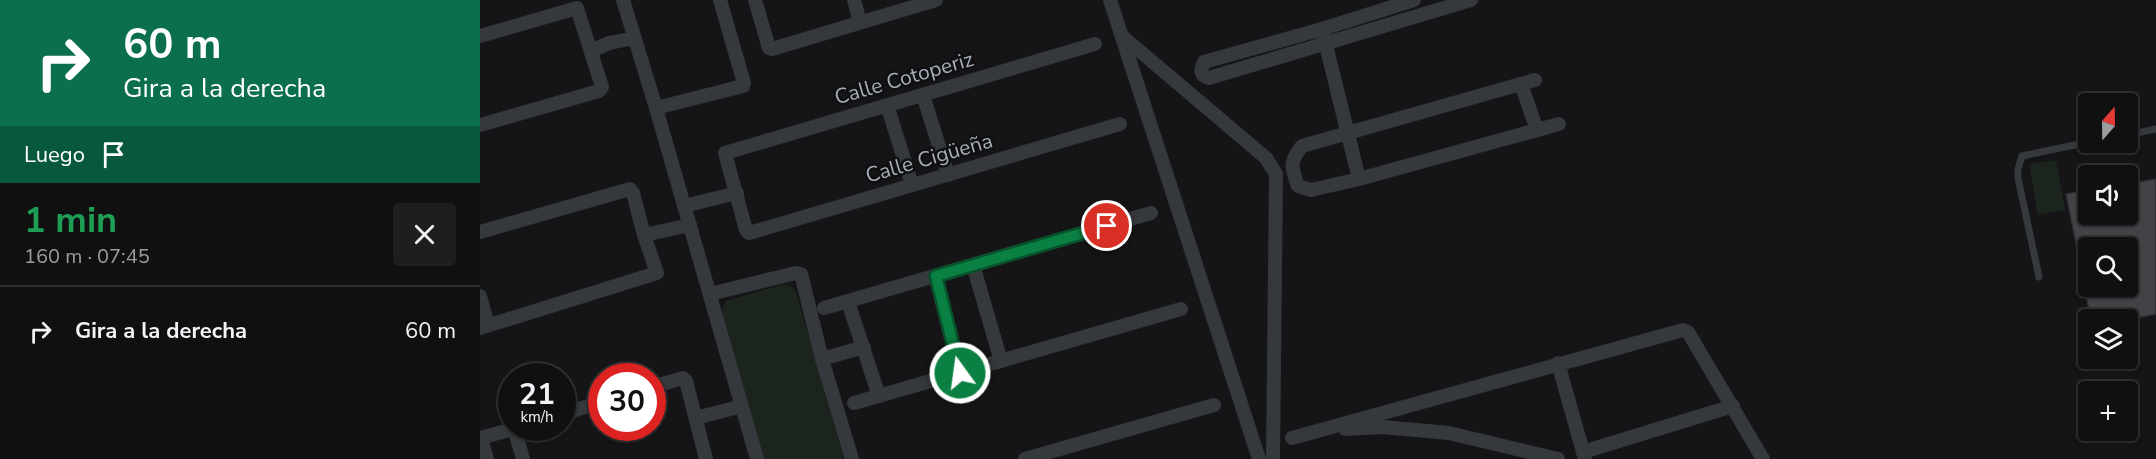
<!DOCTYPE html>
<html lang="es">
<head>
<meta charset="utf-8">
<style>
	body { margin:0; font-family:"Nunito Sans",sans-serif; background:#1e1e1f; color:#f1f3f6; height:100vh; display:flex; flex-direction:column; font-size:22px; white-space:nowrap }
	* { box-sizing:border-box; margin:0 }
	p { font-size:20px; color:#9c9d9f }
	.icon { flex:none; width:33px; height:33px; fill:none; stroke:currentColor; stroke-width:2; stroke-linecap:round; stroke-linejoin:round }
	.map { position:relative; flex:1; overflow:hidden }
	.side { display:flex; flex-direction:column; background:#101011; width:480px }
	.side>* { flex:none }
	.top-card { background:#0b6e4f; color:#fff; overflow:hidden }
	.needle { width:39px; rotate:20deg }
	.fabs { position:absolute; left:1598px; top:93px; display:grid; gap:12px }
	.fabs a { display:grid; place-items:center; width:60px; height:60px; border-radius:6px; background:#101011; box-shadow:0 2px 4px #0004,0 0 0 2px #303031; font-size:30px }
	.speed { position:absolute; left:18px; top:363px; display:flex; gap:12px; font-size:30px; font-weight:700; text-align:center }
	.speed>* { display:grid; place-content:center; width:78px; height:78px; border-radius:50%; background:#101011; box-shadow:0 2px 4px #0004,0 0 0 2px #303031; line-height:1 }
	.speed small { font-size:15px; font-weight:400 }
	.speed .limit { border:9px solid #d22; background:#fff; color:#111 }
	.pin { position:absolute; display:grid; place-items:center; width:51px; height:51px; color:#fff; margin:-26px; border:3px solid #fff; border-radius:50%; box-shadow:0 2px 6px #0007 }
	.me { position:absolute; width:66px; margin:-33px; rotate:346deg; stroke-linejoin:round; filter:drop-shadow(0 0 4px #0008) }
	.turn { display:flex; align-items:center; gap:21px; height:126px; padding:0 24px; font-size:27px }
	.turn .icon { width:78px; height:78px; stroke-width:2.5 }
	.turn b { display:block; font-size:42px; line-height:51px }
	.then { display:flex; align-items:center; height:57px; padding:0 24px; background:#0003; gap:12px; font-size:22px }
	.round { display:grid; place-items:center; flex:none; width:63px; height:63px; border-radius:6px; background:#1e1e1f }
	.overview { display:flex; align-items:center; justify-content:space-between; height:102px; padding:0 24px }
	h1 { font-size:36px; font-weight:700; line-height:45px; color:#1e9e55 }
	ul { padding:0; list-style:none }
	li { display:flex; align-items:center; gap:18px; height:90px; padding:0 24px; border-top:2px solid #303031 }
	li div { flex:1 }
	li b { display:block; font-size:22px }
	li em { font-style:normal }
	main { display:flex; flex:1; min-height:0 }
	.map>svg:first-child { display:block }
	.green { fill:#1c251d }
	.building { fill:#414347; stroke:#2f2f33; stroke-width:1.5 }
	.lines { fill:none; stroke-linecap:round; stroke-linejoin:round }
	.service { stroke:#35383c; stroke-width:7 }
	.minor { stroke:#35383c; stroke-width:14 }
	.route-casing { stroke:#07532c; stroke-width:15 }
	.route { stroke:#0b8043; stroke-width:10 }
	.labels { text-anchor:middle; dominant-baseline:central; stroke-width:5; stroke-linejoin:round; paint-order:stroke }
	.street-label { font-size:21px; fill:#a5aeb8; stroke:#101012 }
</style>
</head>
<body>
<main>
<section class="side">
<div class="top-card">
<div class="turn"><svg class="icon" aria-label="right" viewBox="0 0 24 24"><path d="M7 20v-9h11M14 6l5 5-5 5"/></svg><div><b>60 m</b>Gira a la derecha</div></div>
<div class="then">Luego<svg class="icon" aria-label="arrive" viewBox="0 0 24 24"><path d="M6 21V4h12l-3 4 3 4H6"/></svg></div>
</div>
<div class="overview"><div><h1>1 min</h1><p>160 m · 07:45</p></div><a class="round"><svg class="icon" aria-label="close" viewBox="0 0 24 24"><path d="M6 6l12 12M18 6L6 18"/></svg></a></div>
<ul>
<li><svg class="icon" aria-label="right" viewBox="0 0 24 24"><path d="M7 20v-9h11M14 6l5 5-5 5"/></svg><div><b>Gira a la derecha</b></div><em>60 m</em></li>
</ul>
</section>
<div class="map">
<svg width="1676" height="459" viewBox="0 0 1676 459">
	<rect width="100%" height="100%" fill="#151517"/>
	<g class="green">
		<path d="M1576 160 1585 210 1558 215 1549 164Z"/>
		<path d="M304 284 311 286 316 292 364 459H283L240 314 246 301Z"/>
	</g>
	<path class="building" d="M1676 179V314L1646 320H1611L1604 286H1647V248H1608V282L1604 283 1586 194 1608 190V214H1647V184Z"/>
	<g class="lines">
		<g class="service">
			<path d="M1647 135 1676 129"/>
			<path d="M1559 277 1538 178V169L1542 156 1609 142"/>
		</g>
		<g class="minor">
			<path d="M143 0 176 108 277 459"/>
			<path d="M275 0 289 48 292 49 456 0"/>
			<path d="M374 0 380 22"/>
			<path d="M630 0 779 459"/>
			<path d="M934 0 842 29 724 62C720 70 720 76 729 78L991 0"/>
			<path d="M0 36 97 8 122 87 119 91 0 125"/>
			<path d="M642 36 786 158 796 174 793 459"/>
			<path d="M844 37 879 179"/>
			<path d="M615 44 245 153 266 230 269 233 640 124"/>
			<path d="M111 51 129 43 155 38"/>
			<path d="M1055 80 822 146C809 162 811 167 818 186L831 190 879 179 1079 124"/>
			<path d="M1041 84 1057 130"/>
			<path d="M443 95 468 175"/>
			<path d="M407 105 432 185"/>
			<path d="M176 108 263 86 264 83 240 0"/>
			<path d="M204 206 257 193"/>
			<path d="M0 232 150 189 153 193 164 235 177 273 0 328"/>
			<path d="M164 235 210 225"/>
			<path d="M493 265 521 361"/>
			<path d="M456 276 480 373"/>
			<path d="M230 294 316 273 321 274 342 359 372 459"/>
			<path d="M0 296 8 325"/>
			<path d="M368 302 399 396"/>
			<path d="M344 308 671 213"/>
			<path d="M342 359 384 347"/>
			<path d="M1078 363 1105 459"/>
			<path d="M172 387 203 378 206 381 226 459"/>
			<path d="M374 403 701 309"/>
			<path d="M82 414 122 402"/>
			<path d="M216 418 262 406"/>
			<path d="M34 428 43 459"/>
			<path d="M865 429 902 427 969 433 1078 459"/>
			<path d="M0 438 36 428"/>
			<path d="M1 438 7 459"/>
			<path d="M812 438 1203 330 1208 332 1283 459"/>
			<path d="M1103 452 1253 406"/>
			<path d="M545 459 734 405"/>
		</g>
	</g>
	<g class="lines">
		<g class="route-casing">
			<path id="route" d="M480 373 456 276 627 226"/>
		</g>
		<use href="#route" class="route"/>
	</g>
	<g class="labels">
		<g class="street-label">
			<text transform="translate(424 78) rotate(-16)">Calle Cotoperiz</text>
			<text transform="translate(449 158) rotate(-16)">Calle Cigüeña</text>
		</g>
	</g>
</svg>
<div class="fabs">
<a><svg class="needle" viewBox="-14 -14 28 28"><path d="M0-13l5 13h-10z" fill="#e53935"/><path d="M0 13l5-13h-10z" fill="#9c9d9f"/></svg></a>
<a><svg class="icon" aria-label="sound" viewBox="0 0 24 24"><path d="M4 9h4l5-4v14l-5-4H4zM17 9q2 3 0 6"/></svg></a>
<a><svg class="icon" aria-label="search" viewBox="0 0 24 24"><circle cx="10" cy="10" r="6"/><path d="M15 15l6 6"/></svg></a>
<a><svg class="icon" aria-label="layers" viewBox="0 0 24 24"><path d="M12 4l9 5-9 5-9-5zM3 14l9 5 9-5"/></svg></a>
<a>+</a>
</div>
<div class="speed"><div>21<small>km/h</small></div><div class="limit">30</div></div>
<div class="pin" style="left:627px;top:226px;background:#d93025"><svg class="icon" aria-label="arrive" viewBox="0 0 24 24"><path d="M6 21V4h12l-3 4 3 4H6"/></svg></div>
<svg class="me" style="left:480px;top:373px" viewBox="-20 -20 40 40"><circle r="17" fill="#0b8043" stroke="#fff" stroke-width="3"/><path d="M0-11L8 9 0 5-8 9z" fill="#fff"/></svg>
</div>
</main>
</body>
</html>
